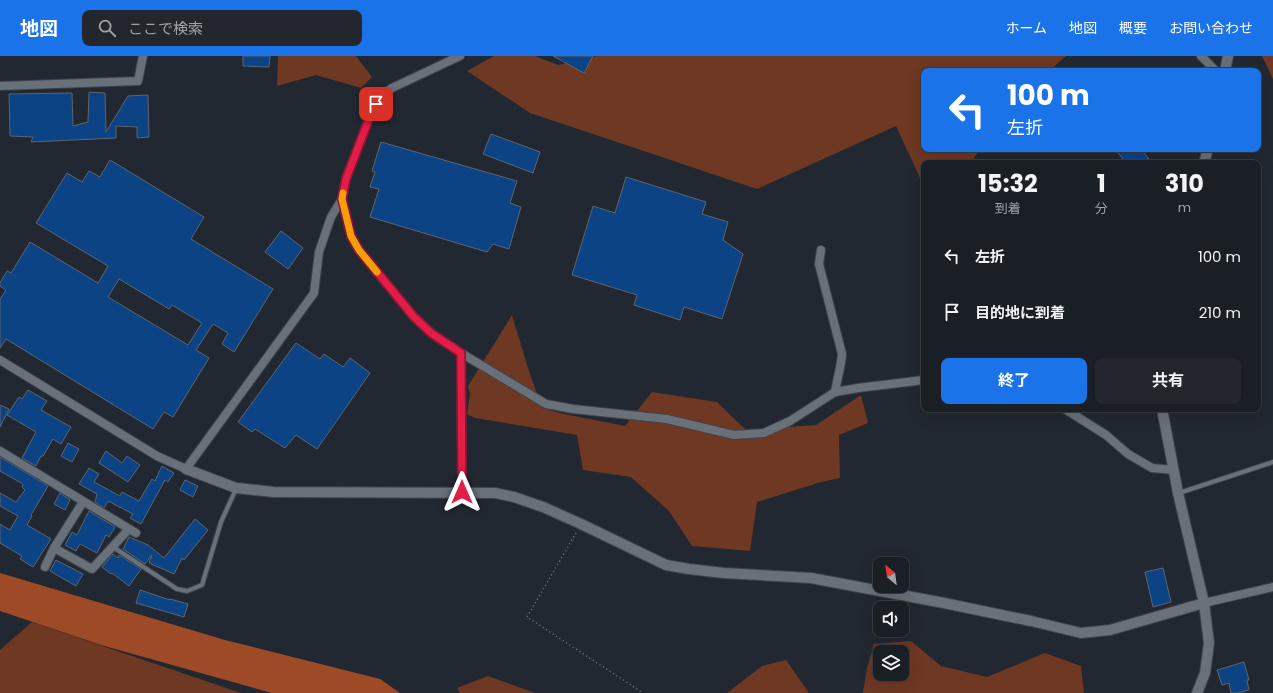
<!DOCTYPE html>
<html lang="ja">
<head>
<meta charset="utf-8">
<style>
	body { margin:0; font-family:Poppins,"Noto Sans JP",sans-serif; background:#23272d; color:#f1f3f6; height:100vh; display:flex; flex-direction:column; font-size:15px; white-space:nowrap }
	* { box-sizing:border-box; margin:0 }
	p { font-size:13px; color:#9fa2a7 }
	.icon { flex:none; width:22px; height:22px; fill:none; stroke:currentColor; stroke-width:2; stroke-linecap:round; stroke-linejoin:round }
	.map { position:relative; flex:1; overflow:hidden }
	.side { position:absolute; left:921px; top:104px; width:340px; height:252px; display:flex; flex-direction:column; background:#1a1e25; border-radius:8px; box-shadow:0 4px 16px #0002,0 0 0 1px #383c42 }
	.side>* { flex:none }
	.banner { position:absolute; left:921px; top:12px; width:340px; height:84px; border-radius:8px; box-shadow:0 4px 16px #0002,0 0 0 1px #383c42; background:#1a73e8; color:#fff; overflow:hidden }
	.needle { width:26px; rotate:331deg }
	.buttons { position:absolute; left:873px; top:501px; display:grid; gap:8px }
	.buttons a { display:grid; place-items:center; width:36px; height:36px; border-radius:8px; background:#1a1e25; box-shadow:0 4px 16px #0002,0 0 0 1px #383c42; font-size:20px }
	.pin { position:absolute; display:grid; place-items:center; width:34px; height:34px; color:#fff; margin:-17px; border-radius:8px; box-shadow:0 2px 6px #0006 }
	.me { position:absolute; width:44px; margin:-22px; rotate:0deg; stroke-linejoin:round; filter:drop-shadow(0 0 3px #0008) }
	.turn { display:flex; align-items:center; gap:14px; height:84px; padding:0 20px; font-size:18px }
	.turn .icon { width:52px; height:52px; stroke-width:2.5 }
	.turn b { display:block; font-size:28px; line-height:34px }
	.eta { display:flex; justify-content:space-evenly; align-items:center; height:68px; text-align:center }
	.eta b { font-size:24px; font-weight:700; line-height:28px }
	.primary-button { display:flex; gap:8px; margin-top:auto; padding:8px 20px }
	.primary-button a { flex:1; height:46px; border-radius:8px; background:#1a73e8; color:#fff; font-size:16px; font-weight:700; line-height:46px; text-align:center }
	.primary-button a+a { background:#23272d; color:#f1f3f6 }
	ul { padding:0; list-style:none }
	li { display:flex; align-items:center; gap:12px; height:56px; padding:0 20px }
	li div { flex:1 }
	li b { display:block; font-size:15px }
	li em { font-style:normal }
	header { display:flex; align-items:center; gap:24px; box-sizing:border-box; height:56px; padding:0 20px; background:#1a73e8; color:#fff }
	header strong { font-size:19px }
	nav { display:flex; gap:22px; margin-inline-start:auto; font-size:14px }
	.search { width:280px; height:36px; background:#23272d; display:flex; align-items:center; gap:10px; box-sizing:border-box; padding:0 14px; border-radius:8px; color:#9fa2a7; font-size:15px }
	.map>svg:first-child { display:block }
	.green { fill:#6e3822; fill-rule:evenodd }
	.water { fill:#9f4a27 }
	.building { fill:#0c4385; stroke:#5d656f; fill-rule:evenodd }
	.lines { fill:none; stroke-linecap:round; stroke-linejoin:round }
	.service-casing { stroke:#3f444c; stroke-width:6 }
	.minor-casing { stroke:#3f444c; stroke-width:10 }
	.tertiary-casing { stroke:#3f444c; stroke-width:12 }
	.path { stroke:#787d85; stroke-width:1.5; stroke-dasharray:1 3; stroke-linecap:butt }
	.service { stroke:#68707a; stroke-width:4 }
	.minor { stroke:#68707a; stroke-width:8 }
	.tertiary { stroke:#68707a; stroke-width:10 }
	.route-casing { stroke:#92132f; stroke-width:10 }
	.route { stroke:#e11d48; stroke-width:7 }
	.slow { stroke:#f59e0b; stroke-width:7 }
</style>
</head>
<body>
<header>
<strong>地図</strong>
<div class="search"><svg class="icon" aria-label="search" viewBox="0 0 24 24"><circle cx="10" cy="10" r="6"/><path d="M15 15l6 6"/></svg>ここで検索</div>
<nav><a>ホーム</a><a>地図</a><a>概要</a><a>お問い合わせ</a></nav>
</header>
<div class="map">
<svg width="1273" height="637" viewBox="0 0 1273 637">
	<rect width="100%" height="100%" fill="#222831"/>
	<g class="green">
		<path d="M278 0H356L372 21 361 32 316 19 277 30Z"/>
		<path d="M494 0H535L558 9 597 0H1066L1049 15H924V93H980L971 107H924V124H921L896 70 757 133 530 57 467 15Z"/>
		<path d="M1262 0H1273V23Z"/>
		<path d="M512 259 528 312 542 352 564 358 625 370 652 336 717 346 746 374 816 369 861 339 868 367 839 379 840 422 821 426 757 446 750 495 692 490 669 455 631 421 583 414 577 379 475 362 467 358 470 338 468 330Z"/>
		<path d="M32 566 241 637H0V594Z"/>
		<path d="M911 585 941 610 987 621 1045 597 1081 610 1084 637H863L867 612 874 588ZM880 596H902V618H880Z"/>
		<path d="M786 604 809 637H727L762 610Z"/>
		<path d="M488 620 535 637H460L457 632Z"/>
	</g>
	<path class="water" d="M0 517 225 584 380 623 400 637H272L101 589 0 555Z"/>
	<g class="building">
		<path d="M243 0H270L269 11 243 10Z"/>
		<path d="M553 0H593L584 17Z"/>
		<path d="M89 36 105 37 106 76 128 40 148 39 149 81 137 82V71L116 70V82L31 86 33 81 10 80 9 38 72 37 73 70 88 66Z"/>
		<path d="M491 78 540 96 533 117 483 98Z"/>
		<path d="M381 86 517 125 510 147 521 151 509 193 493 188 487 196 370 161 379 133 370 131 375 116 372 115Z"/>
		<path d="M1115 93H1141L1152 107H1118L1123 103Z"/>
		<path d="M110 104 204 161 191 183 273 233 234 296 222 288 228 277 213 268 196 294 209 302 173 361 164 356 153 373 6 283 0 292V243L6 234 0 230V227L7 215 11 217 30 186 98 227 108 210 36 167 67 117 82 126 89 115 100 121ZM119 223 169 253 172 249 202 267 188 289 108 241Z"/>
		<path d="M626 121 706 146 702 158 728 166 723 184 743 198 722 263 684 251 680 264 634 249 637 239 572 219 593 150 615 157Z"/>
		<path d="M281 175 303 192 288 213 265 196Z"/>
		<path d="M296 287 320 303 324 298 343 311 350 302 370 317 317 393 296 379 285 392 255 373 252 376 238 366Z"/>
		<path d="M28 334 47 345 41 354 71 371 61 388 53 383 43 400H41L36 410 22 402 36 376 7 359 19 341 22 343Z"/>
		<path d="M0 349 9 353 0 371Z"/>
		<path d="M68 387 79 393 72 406 61 400Z"/>
		<path d="M106 395 122 407 127 400 140 409 128 426 99 407Z"/>
		<path d="M0 401 48 430 31 459 32 460 27 469 51 483 33 511 20 503 22 500 0 487V468L10 474 18 460 0 450V437L16 446 25 434 22 431 23 428 0 415Z"/>
		<path d="M162 410 174 417 168 426 165 424 141 468 130 462 133 458 108 445 104 452 95 446 97 438 79 428 89 412 99 418 94 426 120 440 122 436 139 445 152 423 155 425Z"/>
		<path d="M185 424 198 430 193 441 180 434Z"/>
		<path d="M60 437 70 444 65 454 54 448Z"/>
		<path d="M89 455 115 471 109 481 106 479 97 497 80 488 76 495 65 489 72 476 77 479Z"/>
		<path d="M195 463 208 474 184 504 182 502 174 518 149 507 152 499 145 508 123 493 129 481 148 489 164 502Z"/>
		<path d="M113 498 118 502 119 499 141 513 129 530 112 517 111 518 102 511Z"/>
		<path d="M56 504 83 518 76 530 50 515Z"/>
		<path d="M1163 512 1171 546 1153 551 1145 516Z"/>
		<path d="M140 534 170 544V543L188 548 184 561 136 547Z"/>
		<path d="M1244 606 1249 624H1247L1249 634 1237 637H1231L1229 627 1222 629 1217 614Z"/>
	</g>
	<g class="lines">
		<g class="service-casing">
			<g id="service">
				<path d="M1179 437 1273 406"/>
				<path d="M113 491 177 533 187 535 202 529 221 466 236 433"/>
			</g>
		</g>
		<g class="minor-casing">
			<g id="minor">
				<path d="M460 0 392 32 381 40 372 55 346 123 342 143 351 180 359 194 414 261 431 277 461 297 546 348 573 353 667 363 734 379 764 377 790 365 835 336C837 324 841 311 842 298L819 208 821 194"/>
				<path d="M1201 0 1216 15"/>
				<path d="M0 30 138 25 143 0"/>
				<path d="M461 297 462 436"/>
				<path d="M0 304 157 400 186 413 314 237 319 196 331 161 342 143"/>
				<path d="M835 336 858 332 924 324"/>
				<path d="M1065 353 1106 379 1128 398 1152 412 1174 414"/>
				<path d="M0 395 136 477"/>
				<path d="M54 492 92 513 129 473"/>
				<path d="M45 511 54 492 83 446"/>
				<path d="M1204 547 1273 531"/>
			</g>
		</g>
		<g class="tertiary-casing">
			<g id="tertiary">
				<path d="M1225 15 1228 0"/>
				<path d="M1204 107 1208 93"/>
				<path d="M1162 353 1178 437 1204 547 1209 587 1205 617 1197 637"/>
				<path d="M186 413 236 432 274 436 495 437 514 441 543 451 581 468 666 509 689 513 724 517 811 522 944 547 1031 565 1081 577 1110 574 1204 547"/>
			</g>
		</g>
		<path class="path" d="M576 477 527 561 643 637"/>
		<use href="#service" class="service"/>
		<use href="#minor" class="minor"/>
		<use href="#tertiary" class="tertiary"/>
	</g>
	<g class="lines">
		<g class="route-casing">
			<path id="route" d="M376 48 372 55 346 123 342 143 351 180 359 194 414 261 431 277 461 297 462 436"/>
		</g>
		<use href="#route" class="route"/>
		<path class="slow" d="M343 137 342 143 351 180 359 194 377 216"/>
	</g>
</svg>
<div class="buttons">
<a><svg class="needle" viewBox="-14 -14 28 28"><path d="M0-13l5 13h-10z" fill="#e53935"/><path d="M0 13l5-13h-10z" fill="#9fa2a7"/></svg></a>
<a><svg class="icon" aria-label="sound" viewBox="0 0 24 24"><path d="M4 9h4l5-4v14l-5-4H4zM17 9q2 3 0 6"/></svg></a>
<a><svg class="icon" aria-label="layers" viewBox="0 0 24 24"><path d="M12 4l9 5-9 5-9-5zM3 14l9 5 9-5"/></svg></a>
</div>
<div class="pin" style="left:376px;top:48px;background:#d93025"><svg class="icon" aria-label="arrive" viewBox="0 0 24 24"><path d="M6 21V4h12l-3 4 3 4H6"/></svg></div>
<svg class="me" style="left:462px;top:436px" viewBox="-20 -20 40 40"><path d="M0-17L14 15 0 8-14 15z" fill="#e11d48" stroke="#fff" stroke-width="4"/></svg>
<div class="banner">
<div class="turn"><svg class="icon" aria-label="left" viewBox="0 0 24 24"><path d="M17 20v-9H6M10 6l-5 5 5 5"/></svg><div><b>100 m</b>左折</div></div>
</div>
<section class="side">
<div class="eta">
<div><b>15:32</b><p>到着</p></div>
<div><b>1</b><p>分</p></div>
<div><b>310</b><p>m</p></div>
</div>
<ul>
<li><svg class="icon" aria-label="left" viewBox="0 0 24 24"><path d="M17 20v-9H6M10 6l-5 5 5 5"/></svg><div><b>左折</b></div><em>100 m</em></li>
<li><svg class="icon" aria-label="arrive" viewBox="0 0 24 24"><path d="M6 21V4h12l-3 4 3 4H6"/></svg><div><b>目的地に到着</b></div><em>210 m</em></li>
</ul>
<div class="primary-button"><a>終了</a><a>共有</a></div>
</section>
</div>
</body>
</html>
